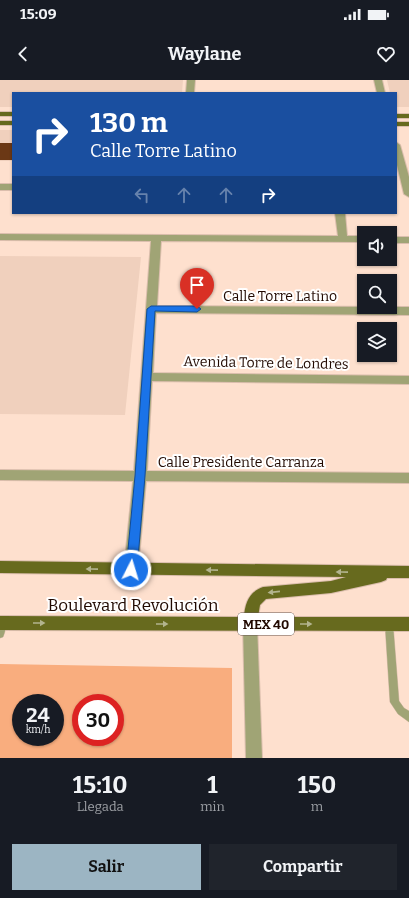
<!DOCTYPE html>
<html lang="es">
<head>
<meta charset="utf-8">
<style>
	body { margin:0; font-family:Bitter,serif; background:#20242c; color:#f1f3f6; height:100vh; display:flex; flex-direction:column; font-size:15px; white-space:nowrap }
	* { box-sizing:border-box; margin:0 }
	p { font-size:13px; color:#9ea1a6 }
	.icon { flex:none; width:22px; height:22px; fill:none; stroke:currentColor; stroke-width:2; stroke-linecap:round; stroke-linejoin:round }
	.map { position:relative; height:678px; overflow:hidden }
	.details { display:flex; flex-direction:column; background:#171b24; flex:1 }
	.details>* { flex:none }
	.banner { position:absolute; left:12px; top:12px; width:385px; height:122px; border-radius:0px; box-shadow:0 1px 3px #0004; background:#1a4fa0; color:#fff; overflow:hidden }
	.tools { position:absolute; left:357px; top:146px; display:grid; gap:8px }
	.tools a { display:grid; place-items:center; width:40px; height:40px; border-radius:0px; background:#171b24; box-shadow:0 1px 3px #0004; font-size:20px }
	.speed { position:absolute; left:12px; top:614px; display:flex; gap:8px; font-size:20px; font-weight:700; text-align:center }
	.speed>* { display:grid; place-content:center; width:52px; height:52px; border-radius:50%; background:#171b24; box-shadow:0 1px 3px #0004; line-height:1 }
	.speed small { font-size:10px; font-weight:400 }
	.speed .limit { border:6px solid #d22; background:#fff; color:#111 }
	.pin { position:absolute; display:grid; place-items:center; width:34px; height:34px; color:#fff; margin:-41px -17px; border-radius:50% 50% 50% 0; rotate:-45deg; box-shadow:0 0 4px #0007 }
	.pin .icon { rotate:45deg }
	.me { position:absolute; width:44px; margin:-22px; rotate:5deg; stroke-linejoin:round; filter:drop-shadow(0 0 3px #0008) }
	.turn { display:flex; align-items:center; gap:14px; height:84px; padding:0 12px; font-size:18px }
	.turn .icon { width:52px; height:52px; stroke-width:2.5 }
	.turn b { display:block; font-size:28px; line-height:34px }
	.lanes { display:flex; align-items:center; height:38px; padding:0 12px; background:#0003; justify-content:center; gap:20px; direction:ltr }
	.lanes .off { opacity:.35 }
	.eta { display:flex; justify-content:space-evenly; align-items:center; height:68px; text-align:center }
	.eta b { font-size:24px; font-weight:700; line-height:28px }
	.action { display:flex; gap:8px; margin-top:auto; padding:8px 12px }
	.action a { flex:1; height:46px; border-radius:0px; background:#9cb5c3; color:#111; font-size:16px; font-weight:700; line-height:46px; text-align:center }
	.action a+a { background:#20242c; color:#f1f3f6 }
	.status { display:flex; justify-content:space-between; align-items:center; height:28px; padding:0 20px; background:#171b24; direction:ltr }
	.status svg { height:11px; fill:currentColor }
	header { display:flex; justify-content:space-between; align-items:center; height:52px; padding:0 12px; background:#171b24; font-size:18px; font-weight:700 }
	.map>svg:first-child { display:block }
	.built { fill:#f0d0bd }
	.green { fill:#f9ad7e; fill-rule:evenodd }
	.building { fill:#6b3815 }
	.lines { fill:none; stroke-linecap:round; stroke-linejoin:round }
	.lane-casing { stroke:#dbbead; stroke-width:1 }
	.street-casing { stroke:#dbbead; stroke-width:2 }
	.primary-casing { stroke:#dbbead; stroke-width:2 }
	.lane { fill:#a0a475; fill-rule:evenodd }
	.street { fill:#a0a475; fill-rule:evenodd }
	.primary { fill:#676a1e; fill-rule:evenodd }
	.oneway { fill:#b3b48e }
	.route { fill:#1a73e8; stroke:#114b97 }
	.labels { text-anchor:middle; dominant-baseline:central; stroke-width:4; stroke-linejoin:round; paint-order:stroke }
	.shield { fill:#fff; stroke:#64534c; stroke-width:1 }
	.shield-label { font-size:13px; font-weight:bold; fill:#210900 }
	.street-label { font-size:14px; fill:#210900; stroke:#fff }
	.near-street-label { font-size:17px; fill:#210900; stroke:#fff }
</style>
</head>
<body>
<div class="status"><b>15:09</b><svg viewBox="0 0 49 12"><path d="M0 12V9h3v3zM5 12V6h3v6zM10 12V3h3v9zM15 12V0h3v12zM26 1h20v11H26zM47 4h2v5h-2z"/></svg></div>
<header><svg class="icon" aria-label="back" viewBox="0 0 24 24"><path d="M15 5l-7 7 7 7"/></svg>Waylane<svg class="icon" aria-label="heart" viewBox="0 0 24 24"><path d="M12 20l-8-8c-3-5 5-10 8-4 3-6 11-1 8 4z"/></svg></header>
<div class="map">
<svg width="409" height="678" viewBox="0 0 409 678">
	<rect width="100%" height="100%" fill="#fee0ce"/>
	<g class="built">
		<path d="M0 0H183L182 13H13V27H0Z"/>
		<path d="M387 0H409V27H396V13H390Z"/>
		<rect x="0" y="50" width="13" height="31"/>
		<path d="M0 176 141 177 125 335 0 334Z"/>
	</g>
	<path class="green" d="M0 584 232 588V678H0ZM21 623H55V657H21ZM81 623H115V657H81Z"/>
	<rect class="building" x="0" y="63" width="13" height="17"/>
	<g class="lines">
		<g class="lane-casing">
			<g id="lane">
				<path d="M2 539 5 540C7 545 5 552 3 557L0 558V540Z"/>
				<path d="M389 540 392 541 393 544 399 621 404 628 409 631V642L398 634 390 622 385 544 386 541Z"/>
			</g>
		</g>
		<g class="street-casing">
			<g id="street">
				<path d="M187 0H195L194 13H186Z"/>
				<path d="M374 0H382L385 13H377Z"/>
				<path d="M396 62 400 65 409 97V117L404 114 396 81Z"/>
				<rect x="0" y="104" width="13" height="6"/>
				<path d="M335 133H345L347 156H364V162L161 161 157 226 409 227V235L156 233 153 293 409 296V304L152 301 147 391 409 393V403L146 401 138 489 136 493 131 495 126 493 124 489 133 401 0 400V390L134 391 151 161 0 160V154L338 156Z"/>
				<rect x="390" y="157" width="19" height="6"/>
				<path d="M250 537 255 539 257 544 262 678H246L243 544 245 539Z"/>
			</g>
		</g>
		<g class="primary-casing">
			<g id="primary">
				<rect x="0" y="32" width="13" height="4"/>
				<rect x="396" y="34" width="13" height="4"/>
				<rect x="0" y="41" width="13" height="4"/>
				<rect x="396" y="42" width="13" height="4"/>
				<path d="M0 481 409 486V498H387L386 500 381 502 331 513 266 519 260 525 258 537H409V551L0 550V536L244 537C245 523 249 512 263 507L331 501 346 497 0 493Z"/>
			</g>
		</g>
		<use href="#lane" class="lane"/>
		<use href="#street" class="street"/>
		<use href="#primary" class="primary"/>
	</g>
	<defs><path id="oneway-solid" d="M-6-.8H1V-3.2L6.5 0L1 3.2V.8H-6Z"/></defs>
	<g class="oneway">
		<use href="#oneway-solid" transform="translate(92 489) rotate(-179)"/>
		<use href="#oneway-solid" transform="translate(212 490) rotate(-179)"/>
		<use href="#oneway-solid" transform="translate(342 492) rotate(-179)"/>
		<use href="#oneway-solid" transform="translate(274 512) rotate(174)"/>
		<use href="#oneway-solid" transform="translate(39 543)"/>
		<use href="#oneway-solid" transform="translate(162 544)"/>
		<use href="#oneway-solid" transform="translate(306 544)"/>
	</g>
	<path class="route" d="M151 226H197L201 229 197 232 155 231 145 396 137 490 135 493 131 494 128 493 126 490 135 396 147 229Z"/>
	<g class="labels">
		<rect class="shield" x="238" y="533" width="56" height="22" rx="3"/>
		<g class="shield-label">
			<text x="266" y="544">MEX 40</text>
		</g>
		<g class="street-label">
			<text x="280" y="216">Calle Torre Latino</text>
			<text transform="translate(266 283) rotate(1)">Avenida Torre de Londres</text>
			<text x="241" y="382">Calle Presidente Carranza</text>
		</g>
		<g class="near-street-label">
			<text x="133" y="525">Boulevard Revolución</text>
		</g>
	</g>
</svg>
<div class="tools">
<a><svg class="icon" aria-label="sound" viewBox="0 0 24 24"><path d="M4 9h4l5-4v14l-5-4H4zM17 9q2 3 0 6"/></svg></a>
<a><svg class="icon" aria-label="search" viewBox="0 0 24 24"><circle cx="10" cy="10" r="6"/><path d="M15 15l6 6"/></svg></a>
<a><svg class="icon" aria-label="layers" viewBox="0 0 24 24"><path d="M12 4l9 5-9 5-9-5zM3 14l9 5 9-5"/></svg></a>
</div>
<div class="speed"><div>24<small>km/h</small></div><div class="limit">30</div></div>
<div class="pin" style="left:197px;top:229px;background:#d93025"><svg class="icon" aria-label="arrive" viewBox="0 0 24 24"><path d="M6 21V4h12l-3 4 3 4H6"/></svg></div>
<svg class="me" style="left:131px;top:490px" viewBox="-20 -20 40 40"><circle r="17" fill="#1a73e8" stroke="#fff" stroke-width="3"/><path d="M0-11L8 9 0 5-8 9z" fill="#fff"/></svg>
<div class="banner">
<div class="turn"><svg class="icon" aria-label="right" viewBox="0 0 24 24"><path d="M7 20v-9h11M14 6l5 5-5 5"/></svg><div><b>130 m</b>Calle Torre Latino</div></div>
<div class="lanes"><svg class="icon off" aria-label="left" viewBox="0 0 24 24"><path d="M17 20v-9H6M10 6l-5 5 5 5"/></svg><svg class="icon off" aria-label="ahead" viewBox="0 0 24 24"><path d="M12 20V5M6 11l6-6 6 6"/></svg><svg class="icon off" aria-label="ahead" viewBox="0 0 24 24"><path d="M12 20V5M6 11l6-6 6 6"/></svg><svg class="icon" aria-label="right" viewBox="0 0 24 24"><path d="M7 20v-9h11M14 6l5 5-5 5"/></svg></div>
</div>
</div>
<section class="details">
<div class="eta">
<div><b>15:10</b><p>Llegada</p></div>
<div><b>1</b><p>min</p></div>
<div><b>150</b><p>m</p></div>
</div>
<div class="action"><a>Salir</a><a>Compartir</a></div>
</section>
</body>
</html>
